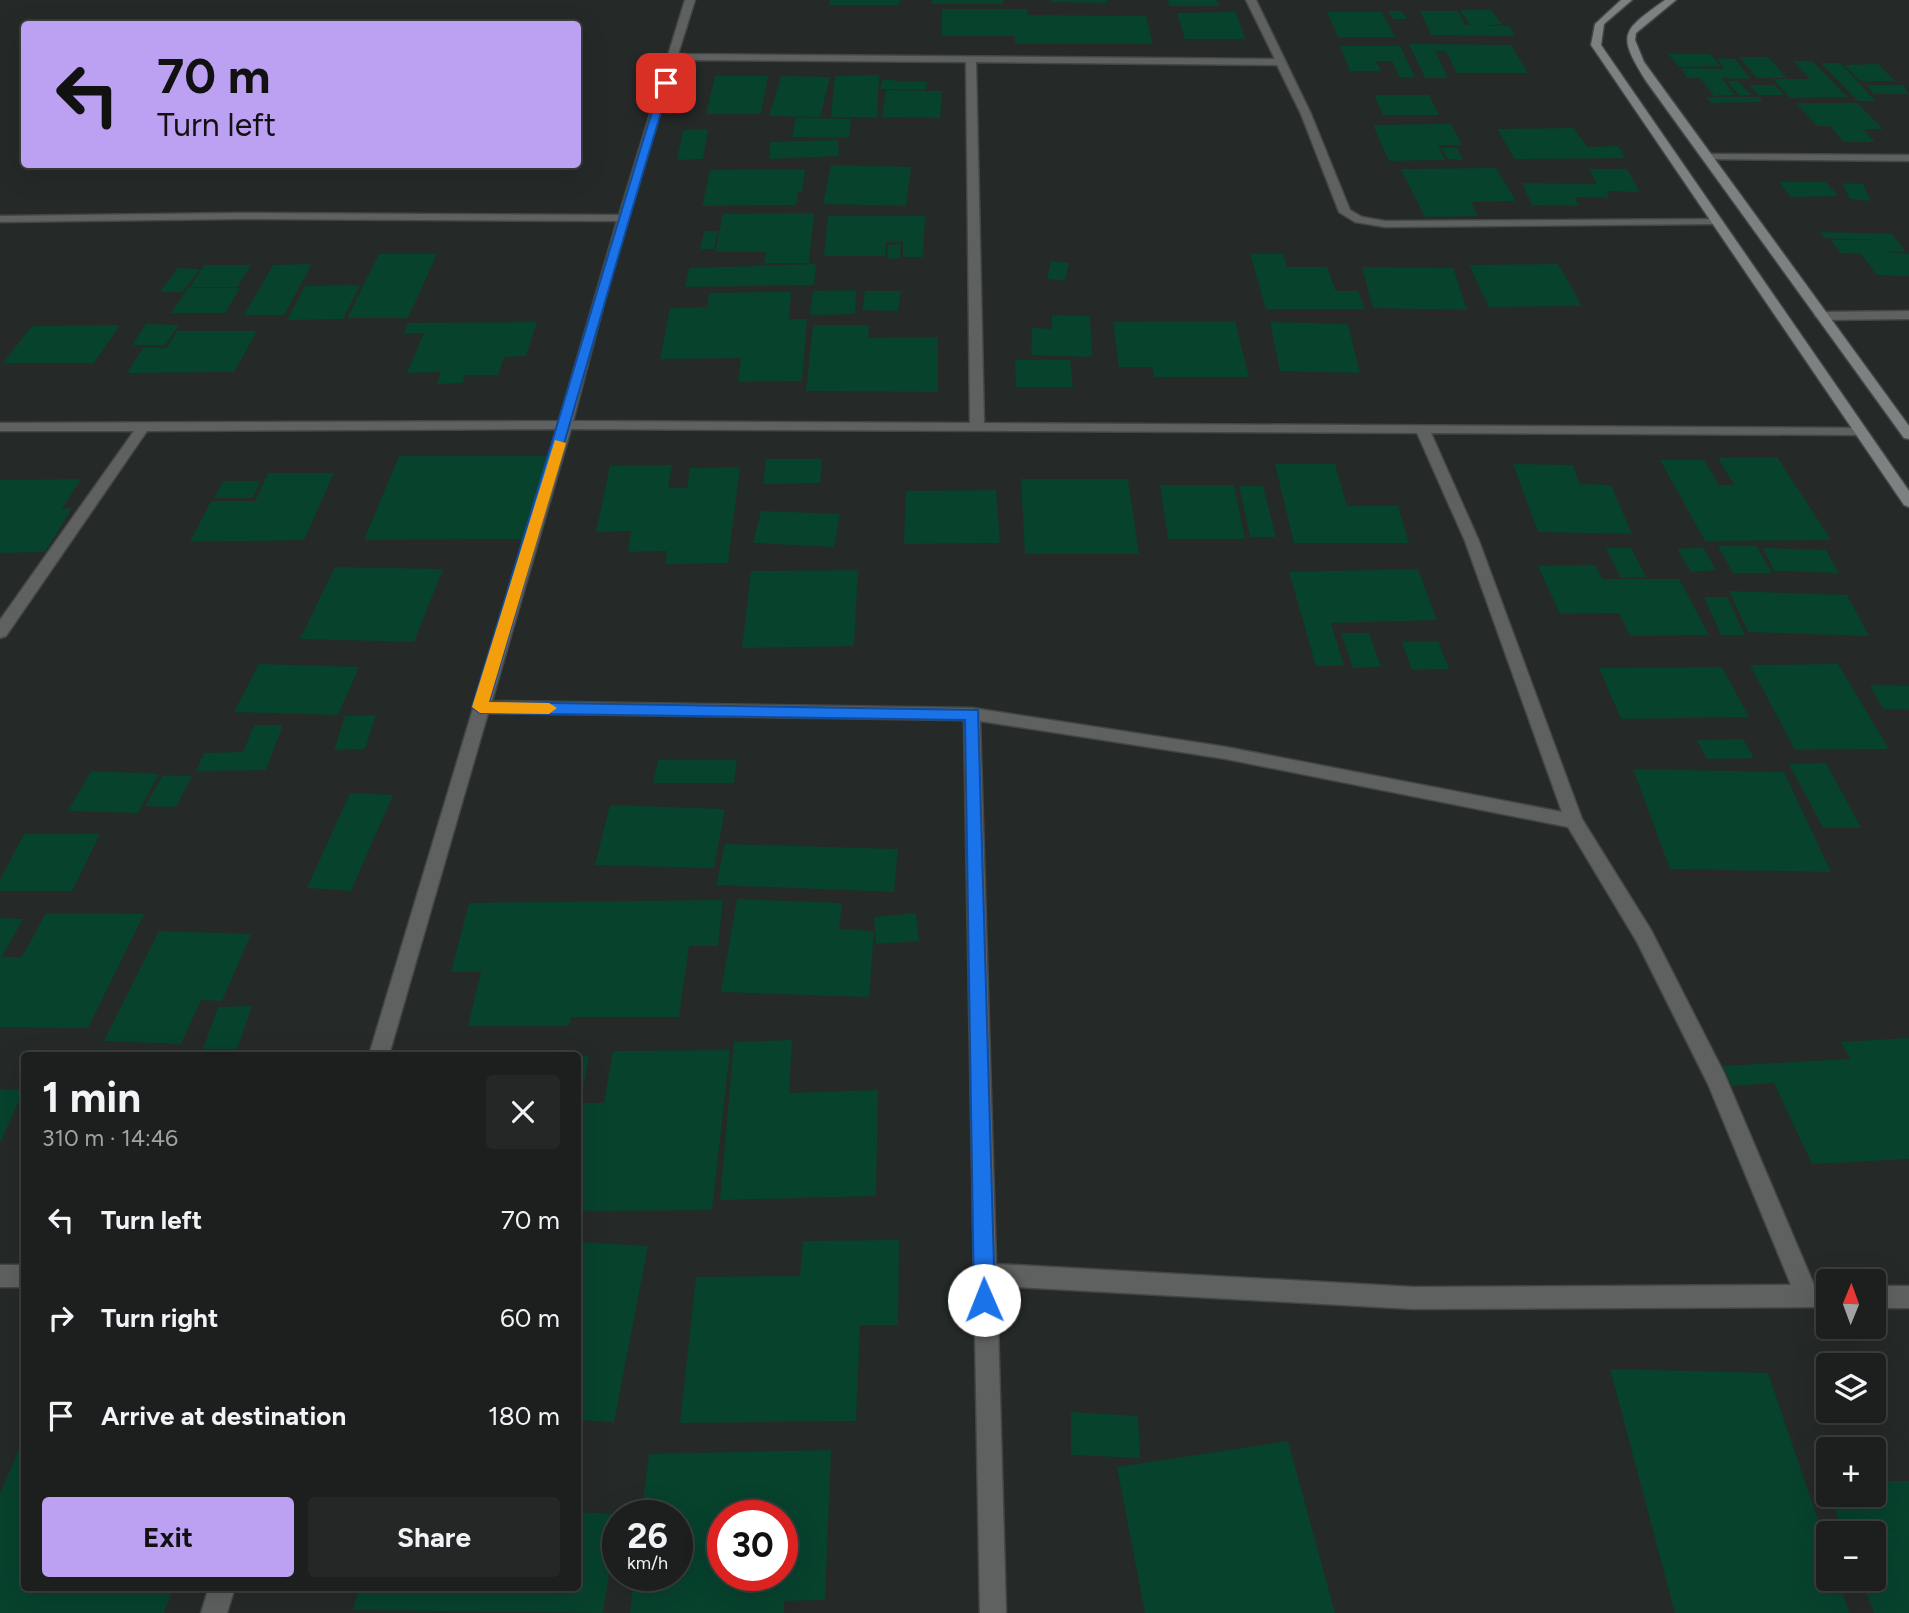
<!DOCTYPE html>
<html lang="en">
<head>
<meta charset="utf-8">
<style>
	body { margin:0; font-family:Figtree,sans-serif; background:#252727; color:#f1f3f6; height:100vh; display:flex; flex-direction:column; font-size:26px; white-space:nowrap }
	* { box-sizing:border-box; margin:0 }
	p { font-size:23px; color:#a0a2a4 }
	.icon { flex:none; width:38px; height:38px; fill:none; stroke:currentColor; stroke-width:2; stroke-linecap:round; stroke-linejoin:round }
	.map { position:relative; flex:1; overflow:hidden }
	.sheet { position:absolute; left:21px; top:1052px; width:560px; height:539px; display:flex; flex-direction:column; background:#1c1f1e; border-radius:7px; box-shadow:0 7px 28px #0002,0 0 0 2px #3a3d3c }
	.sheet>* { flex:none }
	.banner { position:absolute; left:21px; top:21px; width:560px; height:147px; border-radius:7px; box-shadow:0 7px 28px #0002,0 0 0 2px #3a3d3c; background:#bca0f2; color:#111; overflow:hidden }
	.needle { width:46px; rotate:1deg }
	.controls { position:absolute; left:1816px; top:1269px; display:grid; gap:14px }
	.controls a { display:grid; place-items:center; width:70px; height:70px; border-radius:7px; background:#1c1f1e; box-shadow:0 7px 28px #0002,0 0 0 2px #3a3d3c; font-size:35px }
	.speed { position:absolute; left:602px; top:1500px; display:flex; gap:14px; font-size:35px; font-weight:700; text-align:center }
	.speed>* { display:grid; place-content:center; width:91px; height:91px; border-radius:50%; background:#1c1f1e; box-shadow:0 7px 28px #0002,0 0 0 2px #3a3d3c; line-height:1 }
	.speed small { font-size:18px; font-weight:400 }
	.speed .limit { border:10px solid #d22; background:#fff; color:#111 }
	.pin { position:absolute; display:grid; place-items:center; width:60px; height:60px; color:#fff; margin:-30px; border-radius:14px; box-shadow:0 4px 10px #0006 }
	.me { position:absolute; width:77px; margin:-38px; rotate:359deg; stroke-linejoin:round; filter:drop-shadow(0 0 5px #0008) }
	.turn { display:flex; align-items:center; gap:24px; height:147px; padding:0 21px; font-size:32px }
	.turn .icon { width:91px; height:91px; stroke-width:2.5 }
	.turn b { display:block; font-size:49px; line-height:60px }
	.round { display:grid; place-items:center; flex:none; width:74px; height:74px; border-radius:7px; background:#252727 }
	.summary { display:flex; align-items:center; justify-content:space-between; height:119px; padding:0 21px }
	h1 { font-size:42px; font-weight:700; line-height:52px }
	.cta { display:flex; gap:14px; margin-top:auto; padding:14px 21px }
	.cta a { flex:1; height:80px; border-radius:7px; background:#bca0f2; color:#111; font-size:28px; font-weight:700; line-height:80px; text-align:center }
	.cta a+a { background:#252727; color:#f1f3f6 }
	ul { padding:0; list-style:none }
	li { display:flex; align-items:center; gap:21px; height:98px; padding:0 21px }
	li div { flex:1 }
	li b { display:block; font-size:26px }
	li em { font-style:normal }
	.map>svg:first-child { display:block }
	.building { fill:#07422d; fill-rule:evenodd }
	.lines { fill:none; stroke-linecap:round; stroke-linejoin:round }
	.street-casing { stroke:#424645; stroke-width:3 }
	.secondary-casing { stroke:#424645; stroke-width:3 }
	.street { fill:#5f6161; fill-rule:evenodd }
	.secondary { fill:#7e8181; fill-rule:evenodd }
	.route { fill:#1a73e8; stroke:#114b97; stroke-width:2 }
	.slow { fill:#f59e0b }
</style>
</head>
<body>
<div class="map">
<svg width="1909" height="1613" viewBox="0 0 1909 1613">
	<rect width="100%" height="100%" fill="#252928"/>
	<g class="building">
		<path d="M830 0H900L899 5H829Z"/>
		<path d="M932 0H1003V4H931Z"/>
		<path d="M1051 0H1107V3L1051 2Z"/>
		<path d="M1168 0H1217L1219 6H1169Z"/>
		<path d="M942 9H1027L1028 15 1146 16 1153 44H1015V36H942Z"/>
		<path d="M1460 10H1491L1502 24 1483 26H1509L1515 36 1431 35 1420 11H1458L1465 25H1470Z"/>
		<path d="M1388 11H1402L1407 19H1393Z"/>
		<path d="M1236 12 1245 39H1185L1177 13Z"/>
		<path d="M1327 12H1382L1395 37H1338Z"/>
		<path d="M1409 44 1511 45 1528 73H1457L1446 51H1435L1448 78H1425Z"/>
		<path d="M1340 46H1400L1415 77H1399L1392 61H1376L1381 71H1350Z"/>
		<path d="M1668 54H1710L1721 66 1679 67Z"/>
		<path d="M1739 57H1768L1787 78H1757Z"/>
		<path d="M1717 58 1735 59 1750 79 1721 78 1735 95 1714 96 1700 78H1687L1681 68 1724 69Z"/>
		<path d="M1793 61H1812L1847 97 1790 98 1773 79H1810Z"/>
		<path d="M1821 63H1840L1876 101H1858Z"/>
		<path d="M1878 64 1895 81H1861L1844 65Z"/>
		<path d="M879 75 877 117H831L835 76Z"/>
		<path d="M715 76H768L761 114H706Z"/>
		<path d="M781 76 830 77 820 117 769 116Z"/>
		<path d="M883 79 898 81 927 82 926 90 880 89Z"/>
		<path d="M1727 81H1738L1751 95H1739Z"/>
		<path d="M1749 85H1775L1784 95H1759Z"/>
		<path d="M1866 85H1904L1909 94H1874Z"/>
		<path d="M886 90 942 91 940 118 882 117Z"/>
		<path d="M1374 95H1429L1439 115H1383Z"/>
		<path d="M1706 97H1758L1763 102 1711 103Z"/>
		<path d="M1796 103H1857L1883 129H1863L1875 142H1844L1830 126H1817Z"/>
		<path d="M796 118 851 119 849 138 792 137Z"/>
		<path d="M1451 124 1462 145H1438L1445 160 1389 161 1373 125Z"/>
		<path d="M1574 128 1587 147 1618 146 1626 158 1515 159 1497 129Z"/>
		<path d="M708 129 703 159 677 160 683 130Z"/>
		<path d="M838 140 839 156 770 159V142Z"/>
		<path d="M1442 148H1457L1463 160 1447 159Z"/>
		<path d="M831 165 911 167 906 206 823 204Z"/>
		<path d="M1496 168 1516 201 1471 202 1478 216 1425 217 1401 169Z"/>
		<path d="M805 169 802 192H798L796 205 702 206 710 170Z"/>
		<path d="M1589 169H1627L1640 192 1606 191 1610 198 1575 197 1579 206 1532 205 1522 183 1597 184Z"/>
		<path d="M1779 182H1826L1838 196 1791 197Z"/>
		<path d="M1842 183 1863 184 1871 201 1850 199Z"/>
		<path d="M814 213 809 263H764L766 252H715L723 214Z"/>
		<path d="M828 216H925L923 257H903V242H886L885 256H824Z"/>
		<path d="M704 231H718L714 249H700Z"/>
		<path d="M1820 232 1892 234 1906 252 1882 251 1909 254V276L1877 275 1861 254 1841 253 1831 240H1873L1824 238Z"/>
		<path d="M901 244 900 258 887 259 888 245Z"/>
		<path d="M379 254H437L408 318H347Z"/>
		<path d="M1250 254H1283L1287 267H1327L1336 291H1358L1365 309H1266Z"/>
		<path d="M1051 261 1069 263 1065 281 1047 279Z"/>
		<path d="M312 264 284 315H244L273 265Z"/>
		<path d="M816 264 814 285 685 287 689 268Z"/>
		<path d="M1558 264 1582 306 1489 307 1469 265Z"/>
		<path d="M204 265H251L237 287H190Z"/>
		<path d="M1362 267 1453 268 1467 310 1373 308Z"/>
		<path d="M178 268 200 269 182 292H160Z"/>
		<path d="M360 285 343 319 287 320 305 286Z"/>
		<path d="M188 288H240L225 313H171Z"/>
		<path d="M856 290 855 314 810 315 813 291Z"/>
		<path d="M865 291H901L898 311 862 310Z"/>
		<path d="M791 292 789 319H807L802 381 738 382 741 358 660 359 670 308 707 307 709 293Z"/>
		<path d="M1052 315 1090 316 1092 357 1031 355 1032 328 1052 329Z"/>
		<path d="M1235 321 1249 377H1154L1152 367H1119L1113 322Z"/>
		<path d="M537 322 526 356 504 357 498 375H465L462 383 437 384 441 372 407 373 424 333H404L408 323Z"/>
		<path d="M1270 322 1348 324 1360 373 1280 371Z"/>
		<path d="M146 324 179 325 165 345H132Z"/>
		<path d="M120 325 94 363H3L32 326Z"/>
		<path d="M813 325H869L868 338 938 337V392L806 391Z"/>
		<path d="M177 331H257L234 372 127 373 143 348H167Z"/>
		<path d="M1015 360H1070L1073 387H1016Z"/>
		<path d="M399 456H550L525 539 364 540Z"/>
		<path d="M1777 457 1831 540 1705 541 1660 460H1704L1719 485H1734L1718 458Z"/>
		<path d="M766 459H822L820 483 763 484Z"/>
		<path d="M1275 464H1335L1347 506H1398L1409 543H1294Z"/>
		<path d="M1513 464 1573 465 1580 484 1611 485 1632 534 1538 532Z"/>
		<path d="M672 465 668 488H687L690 468 740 467 728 563 665 564 667 551 628 552 631 531 596 532 610 466Z"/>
		<path d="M268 473H334L304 540 190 542 211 501H255Z"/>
		<path d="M81 479 62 509 72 508 45 552 0 553V480Z"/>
		<path d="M1021 479H1128L1139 554H1025Z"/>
		<path d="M223 481H261L252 498H214Z"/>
		<path d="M1160 485H1234L1245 539H1168Z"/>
		<path d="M1239 486H1263L1276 537H1250Z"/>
		<path d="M996 490 1000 543 904 544 906 491Z"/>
		<path d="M761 511 840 514 834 547 753 543Z"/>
		<path d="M1718 546H1756L1772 573H1733Z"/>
		<path d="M1703 547 1716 570 1691 572 1677 549Z"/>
		<path d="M1606 548H1631L1646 577 1621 578Z"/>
		<path d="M1763 548 1826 550 1839 573 1774 571Z"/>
		<path d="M1595 565 1602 579H1679L1709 635 1630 636 1619 613 1560 614 1538 566Z"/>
		<path d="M335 567 443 569 414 642 300 639Z"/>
		<path d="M1418 569 1437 620 1331 623 1344 666H1316L1289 572Z"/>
		<path d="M858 570 854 646 742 648 751 571Z"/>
		<path d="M1729 591 1847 595 1869 636 1748 632Z"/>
		<path d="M1704 597H1727L1745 635H1721Z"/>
		<path d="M1341 633H1369L1381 667 1353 668Z"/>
		<path d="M1438 641 1449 669 1412 670 1402 642Z"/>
		<path d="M259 664 359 667 338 715 234 712Z"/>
		<path d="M1838 664 1889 749 1795 750 1750 665Z"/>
		<path d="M1722 667 1749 717 1621 719 1599 668Z"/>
		<path d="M1870 685 1909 686V710L1883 709Z"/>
		<path d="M376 715 365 749 334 750 345 716Z"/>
		<path d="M254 725H283L266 770 196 771 204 753 243 752Z"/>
		<path d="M1743 739 1754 758 1707 759 1697 740Z"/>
		<path d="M658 760H737L734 783H653Z"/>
		<path d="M1826 763 1861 828H1823L1789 764Z"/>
		<path d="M1633 769 1784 772 1831 872 1670 869Z"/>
		<path d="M91 771 159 774 138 813 68 811Z"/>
		<path d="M163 775 192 776 176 807 145 806Z"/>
		<path d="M350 793 393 795 351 891 307 888Z"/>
		<path d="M610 805 725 809 714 868 595 865Z"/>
		<path d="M24 834H100L72 891H0V880Z"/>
		<path d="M725 844 898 849 894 892 716 885Z"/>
		<path d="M737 899 842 903 839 929 874 931 869 997 721 992Z"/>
		<path d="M723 900 718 946H689L679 1017H571L569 1026H468L481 972H451L469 903Z"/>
		<path d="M46 913 144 914 88 1028 0 1027V918L23 919 2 957H22Z"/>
		<path d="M916 913 919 941 876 944 874 917Z"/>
		<path d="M159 931 251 934 222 1001 201 1000 181 1044 104 1041Z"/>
		<path d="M252 1006 237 1049H203L218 1007Z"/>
		<path d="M1909 1038V1159L1812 1164 1774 1083 1732 1086 1723 1066 1850 1059 1841 1042Z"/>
		<path d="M792 1040 789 1093 878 1090 876 1196 720 1200 734 1042Z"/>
		<path d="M730 1050 712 1210 578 1211V1056H589L581 1103H604L613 1051Z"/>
		<path d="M0 1089 24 1090 0 1143Z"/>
		<path d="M899 1240 898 1325H860L856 1421 680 1423 696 1277 800 1276 803 1241Z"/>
		<path d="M578 1242 648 1246 614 1422 578 1420Z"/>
		<path d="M1610 1369 1768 1373 1829 1552V1578H1838L1849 1613H1675Z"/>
		<path d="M1071 1412 1138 1416 1140 1458 1071 1455Z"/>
		<path d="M24 1437V1587H173L164 1613H0V1494Z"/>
		<path d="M1288 1441 1335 1613H1145L1117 1467Z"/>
		<path d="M831 1450 825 1600 784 1601V1613H630L634 1575H677V1516H641L649 1454ZM723 1516H782V1575H723Z"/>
		<path d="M1874 1481H1909V1613H1874L1861 1578H1874V1533H1844L1829 1494H1874Z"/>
		<path d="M578 1512 618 1514 603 1613 353 1610 359 1587H578Z"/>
	</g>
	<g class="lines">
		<g class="street-casing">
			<g id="street">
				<path d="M685 0H695L678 54 1275 59 1246 0H1256L1311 114 1350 210 1362 217 1385 221 1721 219V223L1717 224 1385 227 1355 222 1339 212 1301 114 1277 65 976 62 984 423 1865 428V434L1860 435 1431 433 1479 541 1582 819 1651 930 1724 1073 1814 1285H1829V1307L1414 1309 997 1286 1006 1613H980L964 720 488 713 389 1055H369L557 429 147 431 6 636 0 638V620L134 431H0V423L559 421 617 221 236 219 0 222V216L236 213 619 215ZM676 60 966 62 970 423 573 421 609 284ZM571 429 1417 433 1465 541 1562 812 1226 747 972 708 492 701ZM980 721 1226 759 1568 827 1637 942 1708 1084 1791 1285 1414 1287 996 1264Z"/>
				<path d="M1707 154 1909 155V161L1703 159V155Z"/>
				<path d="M1909 311V319L1821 320 1815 316 1821 312Z"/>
				<rect x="0" y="1265" width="24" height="22"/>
				<rect x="1874" y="1286" width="35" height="22"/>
				<path d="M209 1587H235L227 1613H201Z"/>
			</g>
		</g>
		<g class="secondary-casing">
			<g id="secondary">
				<path d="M1621 0H1632L1604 24 1601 45 1909 491V507L1904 505 1591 45 1595 24Z"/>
				<path d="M1665 0H1676L1636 33 1635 40 1644 62 1909 426V439L1904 438 1646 81C1616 33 1622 31 1665 0Z"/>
			</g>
		</g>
		<use href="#street" class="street"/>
		<use href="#secondary" class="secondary"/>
	</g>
	<path class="route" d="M666 80 670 83C607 289 550 496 489 702L978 710 995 1300 991 1307 984 1310 977 1307 974 1300 965 720 480 713 472 707C536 499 596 290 661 83Z"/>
	<path class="slow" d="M555 440 566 443 489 702 549 703 557 708 549 714 480 713 472 707Z"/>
</svg>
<div class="controls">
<a><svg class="needle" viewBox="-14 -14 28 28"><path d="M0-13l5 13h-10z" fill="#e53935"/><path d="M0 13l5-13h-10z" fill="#a0a2a4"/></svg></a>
<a><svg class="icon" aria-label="layers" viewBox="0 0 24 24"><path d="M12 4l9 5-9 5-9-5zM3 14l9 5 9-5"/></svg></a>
<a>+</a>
<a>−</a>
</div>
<div class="speed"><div>26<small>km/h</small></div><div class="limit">30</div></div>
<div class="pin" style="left:666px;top:83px;background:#d93025"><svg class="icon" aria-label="arrive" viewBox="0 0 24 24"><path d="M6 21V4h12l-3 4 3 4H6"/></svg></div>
<svg class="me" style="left:984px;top:1300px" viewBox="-20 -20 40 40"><circle r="19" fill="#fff"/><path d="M0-13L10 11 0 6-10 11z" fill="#1a73e8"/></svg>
<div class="banner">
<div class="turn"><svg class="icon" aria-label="left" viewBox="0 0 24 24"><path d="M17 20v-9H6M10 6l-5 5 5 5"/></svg><div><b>70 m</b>Turn left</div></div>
</div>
<section class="sheet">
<div class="summary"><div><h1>1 min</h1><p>310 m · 14:46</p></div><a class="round"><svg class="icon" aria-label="close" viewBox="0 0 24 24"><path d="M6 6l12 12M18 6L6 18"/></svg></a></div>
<ul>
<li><svg class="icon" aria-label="left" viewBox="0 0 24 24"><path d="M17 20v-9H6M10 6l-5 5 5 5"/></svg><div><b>Turn left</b></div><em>70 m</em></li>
<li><svg class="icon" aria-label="right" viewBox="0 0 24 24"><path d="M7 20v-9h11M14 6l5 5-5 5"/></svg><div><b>Turn right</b></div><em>60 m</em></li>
<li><svg class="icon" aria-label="arrive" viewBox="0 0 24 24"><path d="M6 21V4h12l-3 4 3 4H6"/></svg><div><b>Arrive at destination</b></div><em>180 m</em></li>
</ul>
<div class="cta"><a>Exit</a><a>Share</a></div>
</section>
</div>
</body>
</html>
